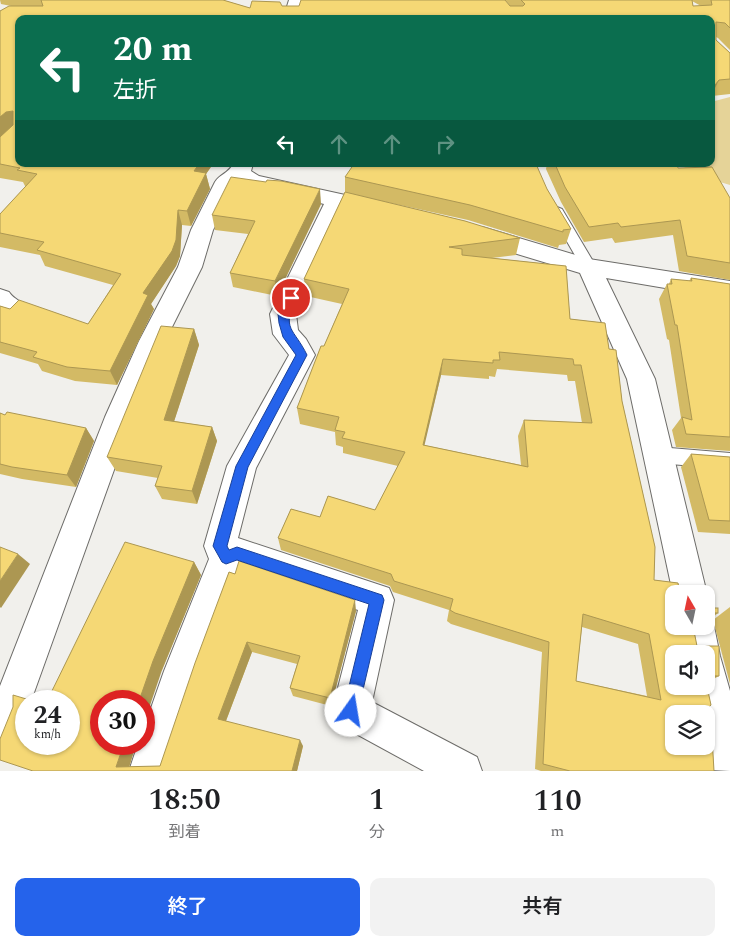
<!DOCTYPE html>
<html lang="ja">
<head>
<meta charset="utf-8">
<style>
	body { margin:0; font-family:Spectral,"Noto Sans JP",serif; background:#f2f2f2; color:#202124; height:100vh; display:flex; flex-direction:column; font-size:19px; white-space:nowrap }
	* { box-sizing:border-box; margin:0 }
	p { font-size:16px; color:#757577 }
	.icon { flex:none; width:28px; height:28px; fill:none; stroke:currentColor; stroke-width:2; stroke-linecap:round; stroke-linejoin:round }
	.map { position:relative; height:771px; overflow:hidden }
	.sheet { display:flex; flex-direction:column; background:#fff; flex:1 }
	.sheet>* { flex:none }
	.hud { position:absolute; left:15px; top:15px; width:700px; height:152px; border-radius:10px; box-shadow:0 1px 4px #0004; background:#0b6e4f; color:#fff; overflow:hidden }
	.needle { width:32px; rotate:351deg }
	.tools { position:absolute; left:665px; top:585px; display:grid; gap:10px }
	.tools a { display:grid; place-items:center; width:50px; height:50px; border-radius:10px; background:#fff; box-shadow:0 1px 4px #0004; font-size:25px }
	.speed { position:absolute; left:15px; top:690px; display:flex; gap:10px; font-size:25px; font-weight:700; text-align:center }
	.speed>* { display:grid; place-content:center; width:65px; height:65px; border-radius:50%; background:#fff; box-shadow:0 1px 4px #0004; line-height:1 }
	.speed small { font-size:12px; font-weight:400 }
	.speed .limit { border:8px solid #d22; background:#fff; color:#111 }
	.pin { position:absolute; display:grid; place-items:center; width:42px; height:42px; color:#fff; margin:-21px; border:2px solid #fff; border-radius:50%; box-shadow:0 1px 5px #0007 }
	.me { position:absolute; width:55px; margin:-28px; rotate:13deg; stroke-linejoin:round; filter:drop-shadow(0 0 4px #0008) }
	.turn { display:flex; align-items:center; gap:18px; height:105px; padding:0 15px; font-size:22px }
	.turn .icon { width:65px; height:65px; stroke-width:2.5 }
	.turn b { display:block; font-size:35px; line-height:42px }
	.lanes { display:flex; align-items:center; height:48px; padding:0 15px; background:#0003; justify-content:center; gap:25px; direction:ltr }
	.lanes .off { opacity:.35 }
	.eta { display:flex; justify-content:space-evenly; align-items:center; height:85px; text-align:center }
	.eta b { font-size:30px; font-weight:600; line-height:35px }
	.button { display:flex; gap:10px; margin-top:auto; padding:10px 15px }
	.button a { flex:1; height:58px; border-radius:10px; background:#2563eb; color:#fff; font-size:20px; font-weight:600; line-height:58px; text-align:center }
	.button a+a { background:#f2f2f2; color:#202124 }
	.map>svg:first-child { display:block }
	.green { fill:#e5d398 }
	.lines { fill:none; stroke-linecap:round; stroke-linejoin:round }
	.service-casing { stroke:#6d6c69; stroke-width:2 }
	.minor-casing { stroke:#6d6c69; stroke-width:2 }
	.service { fill:#fff; fill-rule:evenodd }
	.minor { fill:#fff; fill-rule:evenodd }
	.wall { fill:#d3ba65; fill-rule:evenodd }
	.shaded-wall { fill:#ac9752 }
	.building { fill:#f5d875; stroke:#ac9752; fill-rule:evenodd }
	.route { fill:#2563eb; stroke:#184099 }
</style>
</head>
<body>
<div class="map">
<svg width="730" height="771" viewBox="0 0 730 771">
	<rect width="100%" height="100%" fill="#f1f0ec"/>
	<path class="green" d="M730 97V185L710 179 677 164H711V102Z"/>
	<g class="lines">
		<g class="service-casing">
			<g id="service">
				<path d="M557 207 562 209 594 263 597 267 594 271 589 272 584 271 550 212 552 209Z"/>
				<path d="M658 447 730 453V469L658 463 651 461 649 455 651 449Z"/>
			</g>
		</g>
		<g class="minor-casing">
			<g id="minor">
				<path d="M289 0H305L299 19H283Z"/>
				<path d="M233 164H253L251 171 259 176 377 202 385 204 388 209 385 214 377 216 344 209 296 314 298 330 306 339 315 355 256 468 238 538 389 588 394 600 372 702 477 757 482 771H424L338 724 332 711 358 610 238 569 200 671 167 771H129L138 744H144V728L164 671 209 559 204 546 227 466 289 355 273 334 270 314 324 204 240 183 235 186 213 230 202 267 165 341 133 417 31 701H26V714L13 748 0 754V686L105 417 139 341 178 267 191 230 215 182C220 174 229 173 233 164Z"/>
				<path d="M482 227 589 259 730 281V299L606 278 655 379 707 594 706 595V594H673L627 379 580 273 474 241 470 235 474 229Z"/>
				<path d="M0 289 9 292C14 300 23 301 28 310L24 317 15 319 0 313Z"/>
				<path d="M706 613 709 614 714 626 720 656 730 691V771L711 770 705 746 706 714H698L693 686H706V654H685L680 626H706Z"/>
			</g>
		</g>
		<use href="#service" class="service"/>
		<use href="#minor" class="minor"/>
	</g>
	<g class="wall">
		<path d="M0 0H223L250 8 282 6H510L505 0H730V50L718 38 716 37V40L730 53V94L712 96 711 19H19V164H213L206 174 210 189 191 226 182 225 180 256 176 266 151 304 154 309 117 385 75 381 42 371 38 364 0 353V306L10 309 88 324 113 285 45 266 40 255 0 247V214L26 186H25L23 182 0 178V11L11 6 1 4ZM692 1 701 6H693Z"/>
		<path d="M547 164H677L678 168 730 198V280L679 271 673 235 615 243 612 238 584 242 561 202 546 169Z"/>
		<path d="M345 177 547 189 571 229 566 244 559 245 558 248 468 220 345 193Z"/>
		<path d="M266 182 321 204 277 296 233 287 230 273 248 234 215 230 212 215Z"/>
		<path d="M345 192 465 221 520 238 516 255 492 258 566 266 570 319 605 323 609 349 616 350 622 401 655 547 654 580 678 583 680 594H674V626H693L697 646H719V676L706 683 711 705 709 707 711 719 714 771H541L535 769 542 652 451 624 447 621 449 610 393 592 390 586 281 550 278 538 291 509 320 517 328 496 375 510 398 466 343 453V447L336 445 335 432 300 424 297 408 321 346H324L342 304 306 296 304 279ZM497 369 567 375 568 381H575L582 423 524 420 518 436 521 465 424 445 441 375 489 379V376L495 377ZM582 627 638 644 647 696 576 681ZM674 654H706V686H674ZM674 714H706V746H674Z"/>
		<path d="M691 278 730 284V451L676 447 672 430 681 418 669 340 667 339 659 299 667 284H669L671 279 689 281Z"/>
		<path d="M194 329 199 345 174 421 212 427 217 441 197 504 162 499 155 486 158 478 116 471 107 457Z"/>
		<path d="M0 413 5 415 86 428 94 441 76 487 22 479 0 474Z"/>
		<path d="M691 454 730 457V534L698 532 681 467Z"/>
		<path d="M194 562 201 575 162 670 101 744H136L129 767 160 766 229 572 356 611 331 706 293 696 290 688 297 664 252 652 226 721 303 746 297 771H33L26 744Z"/>
		<path d="M730 607V684L713 620Z"/>
		<path d="M706 608 718 613 706 623Z"/>
	</g>
	<g class="shaded-wall">
		<path d="M719 80 711 96V90Z"/>
		<path d="M13 111 19 123 0 139V117L6 112Z"/>
		<path d="M199 164H213L206 174 210 189 191 226 187 211 194 171Z"/>
		<path d="M320 189 321 204 277 296 275 281Z"/>
		<path d="M178 210 182 225 180 256 176 266 151 304 154 309 117 385 110 371Z"/>
		<path d="M194 329 199 345 170 434 164 420Z"/>
		<path d="M443 359 441 375 421 460 423 445Z"/>
		<path d="M212 427 217 441 197 504 192 491Z"/>
		<path d="M86 428 94 441 76 487 67 475Z"/>
		<path d="M18 554 30 564 1 608 0 607V581Z"/>
		<path d="M194 562 201 575 162 670 144 723V701H139L153 661Z"/>
		<path d="M355 600 356 611 331 706 330 698Z"/>
		<path d="M247 642 252 652 224 726 218 719Z"/>
		<path d="M300 740 303 746 297 771H292Z"/>
		<path d="M124 744H136L128 771 116 767Z"/>
	</g>
	<g class="building">
		<path d="M41 0H223L250 8 252 1 280 2 282 6H299L301 0H505L510 6H523L525 4 521 0H692L693 6 712 5 711 0H730V28L725 23 716 22V40L730 53V79L719 80 711 90V19H19V164H199L194 171 206 173 187 211 178 210 176 240 172 251 143 293 148 295 110 371 67 367 33 357 37 352 0 342V306L10 309 19 300 88 324 121 274 37 250 44 242 0 233V214L37 174 17 170 20 168 0 164V137L13 125V111L6 112 0 117V11L9 6H43Z"/>
		<path d="M354 164H536L547 189 571 229 563 230V232L470 205 345 177Z"/>
		<path d="M555 164H677L678 168 712 167 730 198V263L687 256 680 220 621 227 618 223 589 227 565 187Z"/>
		<path d="M231 177 266 182 267 180 281 181 320 189 275 281 230 273 255 221 212 215Z"/>
		<path d="M345 192 465 221 520 238 449 247 462 249V255L566 266 570 319 605 323 609 349 616 350 622 401 655 547 654 580 678 583 680 594H674V626H693L697 646H719V676H707L706 677V654H674V686H706V682L711 705 709 707 711 719 714 771H570L543 764 549 642 455 613 450 610 453 599 394 581 391 574 278 538 291 509 320 517 328 496 375 510 405 452 342 438 345 432 335 430 339 417 297 408 321 346H324L349 289 304 279ZM499 352 573 359 574 365H581L592 423 524 420 528 467 423 445 443 359 493 363V360H500ZM583 614 649 634 661 700 576 681ZM674 714H706V746H674Z"/>
		<path d="M691 278 730 284V437L686 434 682 417 692 420 677 325H675L667 284H672L671 279 692 281Z"/>
		<path d="M161 326 194 329 164 420 212 427 192 491 155 486 162 466 107 457Z"/>
		<path d="M7 412 86 428 67 475 12 467 0 464V413L5 415Z"/>
		<path d="M691 454 730 457V521L709 520Z"/>
		<path d="M125 542 194 562 153 661 139 701H101V744H124L116 767 160 766 195 663 229 572 235 574 239 561 355 600 330 698 290 688 300 656 247 642 218 719 300 740 292 771H33L0 760V739L13 707V695L33 701H26V744H69V701H47Z"/>
		<path d="M0 547 18 554 0 581Z"/>
		<rect x="706" y="608" width="12" height="5"/>
	</g>
	<path class="route" d="M291 294 296 298C281 330 294 328 307 355L248 467 227 546 229 550 237 547 382 595 384 600 358 711 356 716 351 718 345 716 343 711 369 604 237 560 226 564 222 562 213 546 236 466 296 355 283 337 279 323 278 314 287 295Z"/>
</svg>
<div class="tools">
<a><svg class="needle" viewBox="-14 -14 28 28"><path d="M0-13l5 13h-10z" fill="#e53935"/><path d="M0 13l5-13h-10z" fill="#757577"/></svg></a>
<a><svg class="icon" aria-label="sound" viewBox="0 0 24 24"><path d="M4 9h4l5-4v14l-5-4H4zM17 9q2 3 0 6"/></svg></a>
<a><svg class="icon" aria-label="layers" viewBox="0 0 24 24"><path d="M12 4l9 5-9 5-9-5zM3 14l9 5 9-5"/></svg></a>
</div>
<div class="speed"><div>24<small>km/h</small></div><div class="limit">30</div></div>
<div class="pin" style="left:291px;top:298px;background:#d93025"><svg class="icon" aria-label="arrive" viewBox="0 0 24 24"><path d="M6 21V4h12l-3 4 3 4H6"/></svg></div>
<svg class="me" style="left:351px;top:711px" viewBox="-20 -20 40 40"><circle r="19" fill="#fff"/><path d="M0-13L10 11 0 6-10 11z" fill="#2563eb"/></svg>
<div class="hud">
<div class="turn"><svg class="icon" aria-label="left" viewBox="0 0 24 24"><path d="M17 20v-9H6M10 6l-5 5 5 5"/></svg><div><b>20 m</b>左折</div></div>
<div class="lanes"><svg class="icon" aria-label="left" viewBox="0 0 24 24"><path d="M17 20v-9H6M10 6l-5 5 5 5"/></svg><svg class="icon off" aria-label="ahead" viewBox="0 0 24 24"><path d="M12 20V5M6 11l6-6 6 6"/></svg><svg class="icon off" aria-label="ahead" viewBox="0 0 24 24"><path d="M12 20V5M6 11l6-6 6 6"/></svg><svg class="icon off" aria-label="right" viewBox="0 0 24 24"><path d="M7 20v-9h11M14 6l5 5-5 5"/></svg></div>
</div>
</div>
<section class="sheet">
<div class="eta">
<div><b>18:50</b><p>到着</p></div>
<div><b>1</b><p>分</p></div>
<div><b>110</b><p>m</p></div>
</div>
<div class="button"><a>終了</a><a>共有</a></div>
</section>
</body>
</html>
